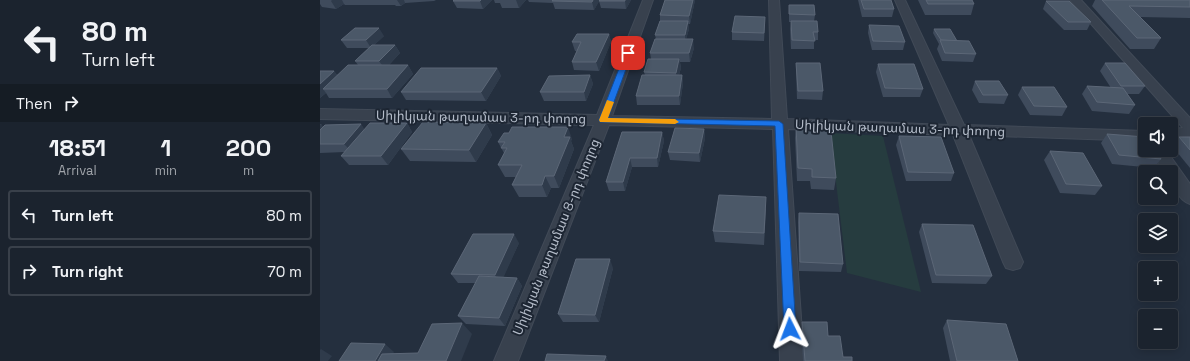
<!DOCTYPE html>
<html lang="en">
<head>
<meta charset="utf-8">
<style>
	body { margin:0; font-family:"Space Grotesk","Noto Sans Armenian",sans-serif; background:#282f3a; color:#f1f3f6; height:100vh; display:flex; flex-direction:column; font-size:15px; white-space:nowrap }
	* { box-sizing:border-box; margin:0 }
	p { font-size:13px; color:#a0a4aa }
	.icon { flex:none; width:22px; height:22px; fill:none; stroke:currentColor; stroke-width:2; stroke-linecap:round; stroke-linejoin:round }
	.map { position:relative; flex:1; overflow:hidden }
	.drawer { display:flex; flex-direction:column; background:#1b232e; width:320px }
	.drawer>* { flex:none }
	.banner { background:#1b232e; color:#f1f3f6; overflow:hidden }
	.controls { position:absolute; left:818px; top:117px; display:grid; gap:8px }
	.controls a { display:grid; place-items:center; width:40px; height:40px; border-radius:4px; background:#1b232e; box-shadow:0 2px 10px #0003,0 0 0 1px #39404a; font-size:20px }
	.pin { position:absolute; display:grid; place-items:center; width:34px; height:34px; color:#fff; margin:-17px; border-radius:8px; box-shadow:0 2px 6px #0006 }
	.me { position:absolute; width:44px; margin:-22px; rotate:357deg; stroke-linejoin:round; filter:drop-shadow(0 0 3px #0008) }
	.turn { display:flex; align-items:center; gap:14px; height:84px; padding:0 16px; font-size:18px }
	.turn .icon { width:52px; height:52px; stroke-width:2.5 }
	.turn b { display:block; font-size:28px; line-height:34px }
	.then { display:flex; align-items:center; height:38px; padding:0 16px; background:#0003; gap:8px; font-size:15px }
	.eta { display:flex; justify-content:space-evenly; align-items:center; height:68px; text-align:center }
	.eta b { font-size:24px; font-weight:800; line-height:28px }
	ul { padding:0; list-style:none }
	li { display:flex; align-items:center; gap:12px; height:50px; margin:0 8px 6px; padding:0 8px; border:2px solid #39404a; border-radius:4px }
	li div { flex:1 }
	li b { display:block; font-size:15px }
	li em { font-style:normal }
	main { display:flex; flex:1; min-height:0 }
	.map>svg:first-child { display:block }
	.green { fill:#263c3f }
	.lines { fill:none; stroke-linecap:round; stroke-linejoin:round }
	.street-casing { stroke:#414a57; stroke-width:2 }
	.street { fill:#38414e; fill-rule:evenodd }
	.wall { fill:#3f4b5c }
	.shaded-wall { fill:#2f3b4b }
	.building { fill:#4b5868; stroke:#5c6777 }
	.route { fill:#1a73e8; stroke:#114b97 }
	.slow { fill:#f59e0b }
	.labels { text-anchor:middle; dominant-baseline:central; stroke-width:4; stroke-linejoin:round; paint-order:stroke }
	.street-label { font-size:13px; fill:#b4bcc9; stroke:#1d2633 }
</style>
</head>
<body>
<main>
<section class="drawer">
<div class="banner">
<div class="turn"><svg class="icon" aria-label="left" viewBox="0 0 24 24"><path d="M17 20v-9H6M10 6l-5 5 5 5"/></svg><div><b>80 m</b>Turn left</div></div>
<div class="then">Then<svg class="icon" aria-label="right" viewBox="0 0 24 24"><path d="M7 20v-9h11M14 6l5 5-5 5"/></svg></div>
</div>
<div class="eta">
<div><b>18:51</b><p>Arrival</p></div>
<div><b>1</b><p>min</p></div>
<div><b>200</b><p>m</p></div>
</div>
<ul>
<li><svg class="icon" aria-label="left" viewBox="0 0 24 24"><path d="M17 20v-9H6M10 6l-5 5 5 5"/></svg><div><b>Turn left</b></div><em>80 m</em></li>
<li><svg class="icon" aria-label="right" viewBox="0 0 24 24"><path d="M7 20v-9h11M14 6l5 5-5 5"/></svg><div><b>Turn right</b></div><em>70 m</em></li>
</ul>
</section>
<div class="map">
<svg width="870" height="361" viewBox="0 0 870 361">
	<rect width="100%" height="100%" fill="#242f3e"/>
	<path class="green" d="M510 133 563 136 601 292 527 273Z"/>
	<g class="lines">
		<g class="street-casing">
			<g id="street">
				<path d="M323 0H333L292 116 452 119 449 0H459L467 119 629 125 575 0H585L644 125 825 131V141L649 135 703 262 700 268 693 270 686 268 683 262 633 135 468 129 484 361H460L453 129 289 125 198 361H174L274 125 0 119V109L277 115Z"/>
				<path d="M750 0H761L870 118V138L851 139V129L863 128Z"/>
				<path d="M830 150H846L870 184V204C858 200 851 184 851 172H844Z"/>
			</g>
		</g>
		<use href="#street" class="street"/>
	</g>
	<g class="wall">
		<path d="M0 0H116L114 1 85 3 81 6H76L75 5H25L24 4 16 9 2 7 0 4Z"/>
		<path d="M134 0H172L163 9 137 8 133 1Z"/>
		<path d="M174 0H206L199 8H182L180 3H175Z"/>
		<path d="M208 0H311L306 9 281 8 279 1 274 10 235 9 233 3 209 2Z"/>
		<path d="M345 0H375L370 24H368L369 29 366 39 374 48 370 62H360L361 68 359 75H362L363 83 360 105H317L316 96 325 75 324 72 331 59 330 53 336 39 335 35 340 21V15Z"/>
		<path d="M538 0H571L574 9 572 17H542Z"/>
		<path d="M598 0H652L654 4 651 15H605Z"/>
		<path d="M775 0H870V18L820 17 841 38 834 49H810L772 6Z"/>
		<path d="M726 1 771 22 767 30H744L723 9Z"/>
		<path d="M469 5 495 15 494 21 498 32V40H494V49H471L470 29 471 22H469Z"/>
		<path d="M445 25 444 41 412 40V32Z"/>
		<path d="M549 25 585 42 583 50H552L548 33Z"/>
		<path d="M614 29 656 54 653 62 622 61 617 49 619 44 613 33Z"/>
		<path d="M289 34 291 42 279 71 254 70 252 62 257 51H255L252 42Z"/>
		<path d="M64 36 54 45H75L80 53 69 65H88L93 74 72 98H9L6 93 0 98V71H14L17 75 38 65 35 61 49 48H27L21 40Z"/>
		<path d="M476 63 503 91 502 100 477 99 476 71Z"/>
		<path d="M785 63 825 86 819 94H807L815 105 809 114 772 111 762 94 767 86 791 88 780 71Z"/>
		<path d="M558 64 603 89 600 97H563L556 72Z"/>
		<path d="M177 68 181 76 166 101 86 100 81 92Z"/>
		<path d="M270 75 273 84 266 101H224L220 92Z"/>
		<path d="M655 81 688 95 684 104 659 103 652 90Z"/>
		<path d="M702 87 747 107 742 116 710 115 698 95Z"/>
		<path d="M492 121 516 178 514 190 491 189 490 181H477L475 138 476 126H492Z"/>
		<path d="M87 123 92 132 68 165H29L21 156 25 152 0 153V124H1L3 127 41 124 44 130Z"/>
		<path d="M166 123 172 135 156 162 90 161 81 149Z"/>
		<path d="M384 129 385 138 380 162 350 160 348 152Z"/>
		<path d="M302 132H342L344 141 338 167H312L305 191H289L286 182Z"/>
		<path d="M787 134 841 159 834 168 792 164 781 143Z"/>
		<path d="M579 136 634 173 631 181H586L576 145Z"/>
		<path d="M859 137H870V168L852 146Z"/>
		<path d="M252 139 251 141 254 149 239 188H231L227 197H199L192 185 196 177H185L178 165 184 153 178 142Z"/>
		<path d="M730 151 782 186 775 195 740 193 724 160Z"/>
		<path d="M446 209 444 245 395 242 393 231Z"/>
		<path d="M479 213 523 264 521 272 479 271 478 222Z"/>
		<path d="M602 224 672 276 666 284 612 283 599 232Z"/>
		<path d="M199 243 183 277 197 278 202 286 185 326 146 324 138 316 156 283H138L131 274Z"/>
		<path d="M293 268 279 322H243L238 314Z"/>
		<path d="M627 320 698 361H630L623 328Z"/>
		<path d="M482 322 508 336 523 357 532 361H483L481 330Z"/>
	</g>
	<g class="shaded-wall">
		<path d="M12 0H22L24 4 16 9 11 1Z"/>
		<path d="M77 0H84L85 3 81 6Z"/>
		<path d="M161 0H172L163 9 160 1Z"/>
		<path d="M196 0H206L199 8Z"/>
		<path d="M273 0H280L274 10 272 2Z"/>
		<path d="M305 0H311L306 9 305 1Z"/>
		<path d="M373 0H375L370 24 369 16Z"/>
		<path d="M368 21 369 29 365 43V35Z"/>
		<path d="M59 28 64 36 51 48 46 40Z"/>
		<path d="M289 34 291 42 279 71 276 62Z"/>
		<path d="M373 39 374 48 370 62 369 53Z"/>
		<path d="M75 45 80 53 65 69 59 61Z"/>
		<path d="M359 59 361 68 357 81 356 73Z"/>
		<path d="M88 65 93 74 72 98 67 89Z"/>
		<path d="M177 68 181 76 166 101 161 92Z"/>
		<path d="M14 71 20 79 3 89 6 93 0 98V84Z"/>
		<path d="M270 75 273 84 266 101 264 92Z"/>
		<path d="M362 75 363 83 360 105 359 96Z"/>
		<path d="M87 123 92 132 68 165 61 156Z"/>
		<path d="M166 123 172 135 156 162 149 150Z"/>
		<path d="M1 124 8 133 0 142V125Z"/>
		<path d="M41 124 47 133 32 152 24 144Z"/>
		<path d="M248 127 252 139 251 141 254 149 239 188 234 176 244 137Z"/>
		<path d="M384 129 385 138 380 162 379 153Z"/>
		<path d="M342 132 344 141 338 167 337 158Z"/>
		<path d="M310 158 312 167 305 191 303 182Z"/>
		<path d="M225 176 231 188 227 197 222 185Z"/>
		<path d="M194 234 199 243 181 283 175 275Z"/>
		<path d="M290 259 293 268 279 322 275 315Z"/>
		<path d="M197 278 202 286 185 326 179 318Z"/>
		<path d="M142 323 152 334 141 361H126Z"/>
		<path d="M65 344 74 352 69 361H55Z"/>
		<path d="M1 349 12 356 8 361H0V350Z"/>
		<path d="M286 356 288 361H284Z"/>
	</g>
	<g class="building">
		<path d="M134 0H161L160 1H133Z"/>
		<path d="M233 0H273L272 2 232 1Z"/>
		<path d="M280 0H305V1H279Z"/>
		<path d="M345 0H373L369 16 340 15Z"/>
		<path d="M541 0H571L574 9H544Z"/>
		<path d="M606 0H652L654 4H608Z"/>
		<path d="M782 0H870V7L809 6 841 38H817Z"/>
		<path d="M726 1H749L771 22H748Z"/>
		<path d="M469 5H494L495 15 469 14Z"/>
		<path d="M415 16 445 17 444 33 412 32Z"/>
		<path d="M340 21H368L365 35H335Z"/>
		<path d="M471 21H497L498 32H493L495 41 472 40Z"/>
		<path d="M549 25 579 26 585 42 553 41Z"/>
		<path d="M35 28H59L46 40H21Z"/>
		<path d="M614 29H630L637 41 621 40Z"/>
		<path d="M257 34H289L276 62H252L261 42H252Z"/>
		<path d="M335 39H373L369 53H330Z"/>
		<path d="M620 40 649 41 656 54 625 53Z"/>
		<path d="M52 45H75L59 61H35Z"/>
		<path d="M328 59H359L356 73 324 72Z"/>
		<path d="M476 63H500L503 91H478Z"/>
		<path d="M785 63H805L825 86H801Z"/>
		<path d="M558 64H594L603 89 565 88Z"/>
		<path d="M28 65H88L67 89H3Z"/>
		<path d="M101 68H177L161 92H81Z"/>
		<path d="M0 71H14L0 84Z"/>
		<path d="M270 75 264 92H220L229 76Z"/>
		<path d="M322 75H362L359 96H316Z"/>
		<path d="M655 81H679L688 95H663Z"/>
		<path d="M767 86 803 88 815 105 777 102Z"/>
		<path d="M702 87H734L747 107 714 106Z"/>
		<path d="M492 121 510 122 516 178 492 177V169L478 168 476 126H493Z"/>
		<path d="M103 122 166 123 149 150 81 149Z"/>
		<path d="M50 123H87L61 156H21Z"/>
		<path d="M41 124 24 144H0V130L5 125Z"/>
		<path d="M192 127H248L244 137H250L234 176H225L222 185H192L202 165H178L187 148H181L185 142H178L184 133H189Z"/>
		<path d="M355 128 384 129 379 153 348 152Z"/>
		<path d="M302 132H342L337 158H310L303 182H286Z"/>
		<path d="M787 134 825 137V150H836L841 159 799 155Z"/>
		<path d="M579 136 621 137 634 173 588 172Z"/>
		<path d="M859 137H870V150Z"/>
		<path d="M730 151 763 153 782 186 746 184Z"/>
		<path d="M399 195 446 197 444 233 393 231Z"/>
		<path d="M479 213 518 214 523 264 480 262Z"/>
		<path d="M602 224 653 225 672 276 616 275Z"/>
		<path d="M153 234H194L175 275 131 274Z"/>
		<path d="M256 259H290L275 315 238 314Z"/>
		<path d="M159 276 197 278 179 318 138 316Z"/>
		<path d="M627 320 686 324 698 361H637Z"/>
		<path d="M482 322H507L508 336H520L523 357H532V361H485Z"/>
		<path d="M142 323 126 361H58L62 354 98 353 112 324Z"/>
		<path d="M31 343 65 344 55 361H19Z"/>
		<path d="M227 354 286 356 284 361H225Z"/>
	</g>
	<path class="route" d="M308 51 312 53 288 118 459 121 463 124 476 329 474 333 470 335 466 333 464 329 455 126 280 122 279 120 305 53Z"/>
	<path class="slow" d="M287 100 294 102 288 118 355 119 359 122 355 124 280 122 279 120Z"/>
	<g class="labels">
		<g class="street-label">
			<text transform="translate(161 117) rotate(1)">Սիլիկյան թաղամաս 3-րդ փողոց</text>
			<text transform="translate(580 128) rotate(2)">Սիլիկյան թաղամաս 3-րդ փողոց</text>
			<text transform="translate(236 237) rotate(-68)">Սիլիկյան թաղամաս 8-րդ փողոց</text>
		</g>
	</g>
</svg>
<div class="controls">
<a><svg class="icon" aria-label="sound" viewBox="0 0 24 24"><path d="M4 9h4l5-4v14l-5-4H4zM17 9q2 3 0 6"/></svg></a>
<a><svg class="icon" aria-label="search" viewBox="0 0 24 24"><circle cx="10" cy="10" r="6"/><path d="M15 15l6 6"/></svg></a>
<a><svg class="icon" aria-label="layers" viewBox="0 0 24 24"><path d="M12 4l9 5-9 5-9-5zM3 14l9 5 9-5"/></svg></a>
<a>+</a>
<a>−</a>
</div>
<div class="pin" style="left:308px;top:53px;background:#d93025"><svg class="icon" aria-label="arrive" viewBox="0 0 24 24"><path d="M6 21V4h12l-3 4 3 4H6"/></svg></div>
<svg class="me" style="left:470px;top:329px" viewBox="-20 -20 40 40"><path d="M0-17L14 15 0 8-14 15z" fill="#1a73e8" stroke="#fff" stroke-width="4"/></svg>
</div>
</main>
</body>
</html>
